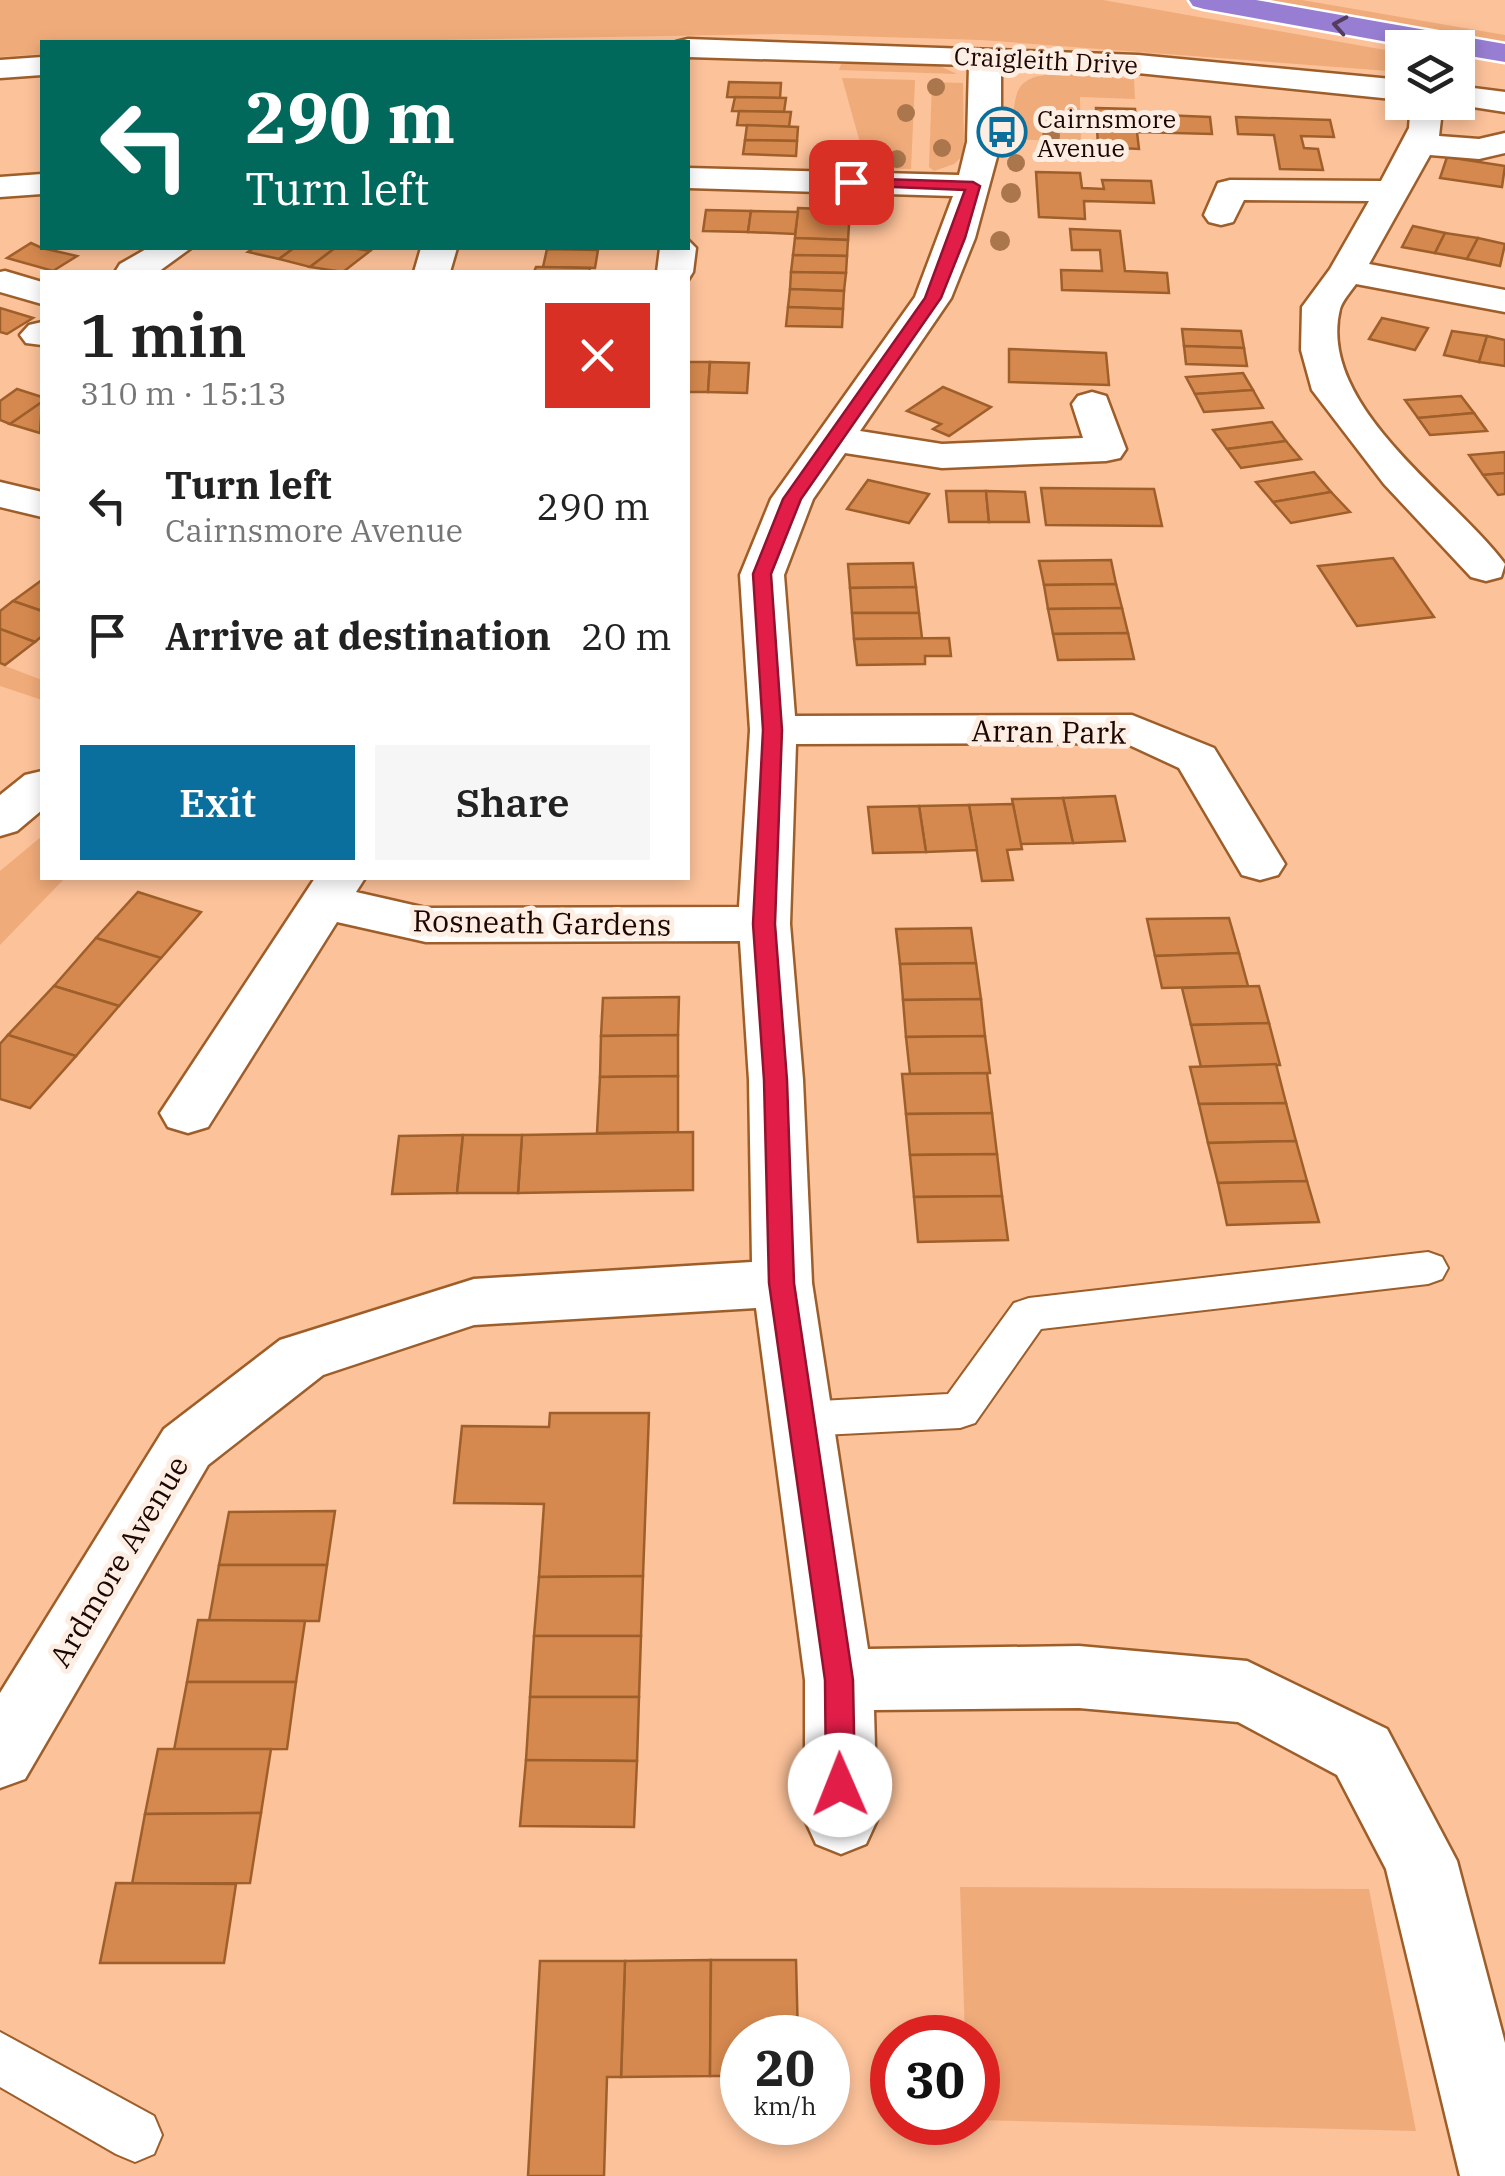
<!DOCTYPE html>
<html lang="en">
<head>
<meta charset="utf-8">
<style>
	body { margin:0; font-family:"IBM Plex Serif",serif; background:#f6f6f6; color:#222; height:100vh; display:flex; flex-direction:column; font-size:38px; white-space:nowrap }
	* { box-sizing:border-box; margin:0 }
	p { font-size:32px; color:#767676 }
	.icon { flex:none; width:55px; height:55px; fill:none; stroke:currentColor; stroke-width:2; stroke-linecap:round; stroke-linejoin:round }
	.map { position:relative; flex:1; overflow:hidden }
	.side { position:absolute; left:40px; top:270px; width:650px; height:610px; display:flex; flex-direction:column; background:#fff; border-radius:0px; box-shadow:0 5px 15px #0003 }
	.side>* { flex:none }
	.top-card { position:absolute; left:40px; top:40px; width:650px; height:210px; border-radius:0px; box-shadow:0 5px 15px #0003; background:#00695c; color:#fff; overflow:hidden }
	.tools { position:absolute; left:1385px; top:30px; display:grid; gap:20px }
	.tools a { display:grid; place-items:center; width:90px; height:90px; border-radius:0px; background:#fff; box-shadow:0 5px 15px #0003; font-size:50px }
	.speed { position:absolute; left:720px; top:2015px; display:flex; gap:20px; font-size:50px; font-weight:700; text-align:center }
	.speed>* { display:grid; place-content:center; width:130px; height:130px; border-radius:50%; background:#fff; box-shadow:0 5px 15px #0003; line-height:1 }
	.speed small { font-size:25px; font-weight:400 }
	.speed .limit { border:15px solid #d22; background:#fff; color:#111 }
	.pin { position:absolute; display:grid; place-items:center; width:85px; height:85px; color:#fff; margin:-42px; border-radius:20px; box-shadow:0 5px 15px #0006 }
	.me { position:absolute; width:110px; margin:-55px; rotate:359deg; stroke-linejoin:round; filter:drop-shadow(0 0 8px #0008) }
	.turn { display:flex; align-items:center; gap:35px; height:210px; padding:0 40px; font-size:45px }
	.turn .icon { width:130px; height:130px; stroke-width:2.5 }
	.turn b { display:block; font-size:70px; line-height:85px }
	.round { display:grid; place-items:center; flex:none; width:105px; height:105px; border-radius:0px; background:#f6f6f6 }
	.headline { display:flex; align-items:center; justify-content:space-between; height:170px; padding:0 40px }
	h1 { font-size:60px; font-weight:600; line-height:75px }
	.action { display:flex; gap:20px; margin-top:auto; padding:20px 40px }
	.action a { flex:1; height:115px; border-radius:0px; background:#0a6f9c; color:#fff; font-size:40px; font-weight:600; line-height:115px; text-align:center }
	.action a+a { background:#f6f6f6; color:#222 }
	ul { padding:0; list-style:none }
	li { display:flex; align-items:center; gap:30px; height:130px; padding:0 40px }
	li div { flex:1 }
	li b { display:block; font-size:38px }
	li em { font-style:normal }
	.map>svg:first-child { display:block }
	.green { fill:#f0ab7a }
	.building { fill:#d5894f; stroke:#9f5f2b; stroke-width:2.5 }
	.lines { fill:none; stroke-linecap:round; stroke-linejoin:round }
	.lane-casing { stroke:#9e5e2a; stroke-width:4 }
	.street-casing { stroke:#9e5e2a; stroke-width:5 }
	.highway-casing { stroke:#fff; stroke-width:5 }
	.lane { fill:#fff; fill-rule:evenodd }
	.street { fill:#fff; fill-rule:evenodd }
	.highway { fill:#977ed2; fill-rule:evenodd }
	.tree { fill:#ab764b }
	.oneway { stroke:#543c5e }
	.route { fill:#e11d48; stroke:#92132f; stroke-width:2.5 }
	.labels { text-anchor:middle; dominant-baseline:central; stroke-width:10; stroke-linejoin:round; paint-order:stroke }
	.far-street-label { font-size:25px; fill:#1e0600; stroke:#fdeee4 }
	.far-poi-label { font-size:25px; fill:#1e0600; stroke:#fdeee4; text-anchor:start }
	.street-label { font-size:30px; fill:#1e0600; stroke:#fdeee4 }
</style>
</head>
<body>
<div class="map">
<svg width="1505" height="2176" viewBox="0 0 1505 2176">
	<rect width="100%" height="100%" fill="#fcc29a"/>
	<g class="green">
		<path d="M0 0H1103L1402 53V72L981 40 783 34 330 42H42V54L0 57Z"/>
		<path d="M1258 0H1302L1505 35V42Z"/>
		<path d="M877 60 929 61 957 74 839 70 841 64H873Z"/>
		<path d="M1071 73 1134 79 1135 99 1080 97 1081 142 1012 139C1015 84 1013 75 1071 73Z"/>
		<path d="M842 78 915 80 911 169 867 168Z"/>
		<path d="M932 82 963 83 964 155 954 164 934 171 929 167Z"/>
		<path d="M0 664 42 680V700L0 686Z"/>
		<path d="M42 836V878H65L0 945V871Z"/>
		<path d="M960 1887 1369 1889 1416 2131 978 2120V2038L965 2037Z"/>
	</g>
	<g class="building">
		<path d="M729 82 781 83 780 98 727 97Z"/>
		<path d="M735 97 786 98 784 112 732 111Z"/>
		<path d="M1096 108 1135 109 1136 121 1164 122 1163 115 1210 117 1212 134 1137 132 1139 149 1098 147Z"/>
		<path d="M739 111 791 112 789 127 737 125Z"/>
		<path d="M1236 117 1330 120 1334 137 1301 136 1304 148 1318 149 1323 170 1280 169 1274 135 1238 134Z"/>
		<path d="M747 125 798 127 797 141 745 140Z"/>
		<path d="M745 140 797 141 796 156 743 154Z"/>
		<path d="M1447 157 1505 166 1502 187 1440 178Z"/>
		<path d="M1036 172 1080 173 1082 188 1104 189 1102 180 1151 181 1154 203 1084 201 1085 219 1039 217Z"/>
		<path d="M798 208 850 210 848 240 795 238Z"/>
		<path d="M706 210 751 211 748 232 703 231Z"/>
		<path d="M751 211 798 212 795 234 748 232Z"/>
		<path d="M1413 226 1445 233 1435 253 1402 247Z"/>
		<path d="M1070 229 1120 231 1125 271 1167 273 1169 293 1062 290 1061 270 1102 271 1100 250H1072Z"/>
		<path d="M1445 233 1478 238 1467 259 1435 253Z"/>
		<path d="M795 238 848 240 847 256 793 255Z"/>
		<path d="M1478 238 1505 244 1500 266 1467 259Z"/>
		<path d="M31 243 42 248 77 256 53 271 7 258Z"/>
		<path d="M254 248H294L279 259 248 252Z"/>
		<path d="M294 248H335L310 267 279 259Z"/>
		<path d="M335 248H352L370 251 343 272 310 267Z"/>
		<path d="M547 249 598 250 595 268 543 267Z"/>
		<path d="M793 255 847 256 846 273 791 272Z"/>
		<path d="M536 267H543L590 268 589 272H534Z"/>
		<path d="M791 272 846 273 844 291 790 289Z"/>
		<path d="M790 289 844 291 843 309 788 307Z"/>
		<path d="M788 307 843 309 842 327 786 326Z"/>
		<path d="M0 308 33 318 7 334 0 332Z"/>
		<path d="M1382 318 1428 328 1415 350 1369 339Z"/>
		<path d="M1182 329 1241 331 1244 348 1184 346Z"/>
		<path d="M1452 331 1487 336 1479 362 1444 355Z"/>
		<path d="M1487 336 1505 340V366L1479 362Z"/>
		<path d="M1184 346 1244 348 1247 366 1186 364Z"/>
		<path d="M1009 349 1106 353 1109 385 1009 382Z"/>
		<path d="M688 362H710L708 392H688Z"/>
		<path d="M710 362 749 363 747 393 708 392Z"/>
		<path d="M1243 373 1253 390 1195 394 1186 377Z"/>
		<path d="M943 387 991 407 949 436 933 429 941 424 907 411Z"/>
		<path d="M17 389 42 397V402L10 424 0 420V401Z"/>
		<path d="M1253 390 1263 408 1204 412 1195 394Z"/>
		<path d="M1461 396 1474 413 1418 418 1405 400Z"/>
		<path d="M42 402 40 433 10 424Z"/>
		<path d="M1474 413 1487 431 1430 435 1418 418Z"/>
		<path d="M1272 422 1286 441 1227 449 1213 430Z"/>
		<path d="M1286 441 1301 459 1241 468 1227 449Z"/>
		<path d="M1505 452V473L1483 475 1469 455Z"/>
		<path d="M1314 472 1331 492 1273 502 1256 482Z"/>
		<path d="M1505 473V494L1498 495 1483 475Z"/>
		<path d="M868 480 929 494 909 523 847 509Z"/>
		<path d="M1041 488 1154 489 1162 526 1046 525Z"/>
		<path d="M946 491H986L989 522H949Z"/>
		<path d="M986 491 1025 492 1029 522H989Z"/>
		<path d="M1331 492 1350 512 1291 523 1273 502Z"/>
		<path d="M1393 558 1434 617 1357 626 1318 566Z"/>
		<path d="M1111 560 1116 584 1044 585 1039 561Z"/>
		<path d="M913 563 916 587 850 588 848 564Z"/>
		<path d="M42 580V611L13 601Z"/>
		<path d="M1116 584 1122 608 1048 609 1044 585Z"/>
		<path d="M916 587 919 613H852L850 588Z"/>
		<path d="M13 601 42 611V636L35 642 0 629V611Z"/>
		<path d="M1122 608 1128 633 1053 634 1048 609Z"/>
		<path d="M852 613H919L922 638 854 639Z"/>
		<path d="M0 629 35 642 5 665 0 663Z"/>
		<path d="M1128 633 1134 659 1058 660 1053 634Z"/>
		<path d="M949 638 951 656H925V664L857 665 854 639Z"/>
		<path d="M1115 796 1125 841 1073 843 1063 798Z"/>
		<path d="M1063 798 1073 843 1020 844 1012 799Z"/>
		<path d="M1013 804 1022 849 1007 850 1013 880 982 881 969 805Z"/>
		<path d="M969 805 977 850 926 852 919 806Z"/>
		<path d="M919 806 926 852 873 853 868 807Z"/>
		<path d="M138 892 201 912 161 958 96 938Z"/>
		<path d="M1229 918 1239 953 1155 956 1147 919Z"/>
		<path d="M971 928 976 963 900 964 896 929Z"/>
		<path d="M96 938 161 958 119 1006 54 986Z"/>
		<path d="M1239 953 1248 986 1162 988 1155 956Z"/>
		<path d="M976 963 981 999 903 1000 900 964Z"/>
		<path d="M54 986 119 1006 76 1056 8 1035Z"/>
		<path d="M1259 986 1269 1023 1191 1025 1182 988Z"/>
		<path d="M679 997 678 1035 601 1036 603 998Z"/>
		<path d="M981 999 985 1036 906 1037 903 1000Z"/>
		<path d="M1269 1023 1280 1065 1201 1067 1191 1025Z"/>
		<path d="M8 1035 76 1056 30 1108 0 1099V1044Z"/>
		<path d="M678 1035V1076L600 1077 601 1036Z"/>
		<path d="M985 1036 990 1073 910 1074 906 1037Z"/>
		<path d="M1276 1064 1286 1103 1199 1104 1190 1067Z"/>
		<path d="M987 1073 992 1113 906 1114 902 1074Z"/>
		<path d="M678 1076V1132L597 1133 600 1077Z"/>
		<path d="M1286 1103 1296 1141 1208 1143 1199 1104Z"/>
		<path d="M992 1113 997 1154 910 1155 906 1114Z"/>
		<path d="M693 1132V1190L518 1193 522 1135Z"/>
		<path d="M463 1135 457 1193 392 1194 399 1136Z"/>
		<path d="M463 1135H522L518 1193H457Z"/>
		<path d="M1296 1141 1307 1181 1218 1183 1208 1143Z"/>
		<path d="M997 1154 1002 1196 914 1197 910 1155Z"/>
		<path d="M1307 1181 1319 1222 1227 1225 1218 1183Z"/>
		<path d="M1002 1196 1008 1240 918 1242 914 1197Z"/>
		<path d="M550 1413H649L643 1576 539 1577 544 1504 454 1503 462 1426 549 1427Z"/>
		<path d="M335 1511 327 1565H219L229 1512Z"/>
		<path d="M219 1565H327L319 1621H209Z"/>
		<path d="M643 1576 641 1636H534L539 1577Z"/>
		<path d="M198 1620 305 1621 296 1682H187Z"/>
		<path d="M534 1636H641L639 1697H530Z"/>
		<path d="M187 1682H296L287 1749 174 1750Z"/>
		<path d="M530 1697H639L637 1761 526 1760Z"/>
		<path d="M158 1749H271L261 1813 145 1814Z"/>
		<path d="M526 1760 637 1761 634 1827 520 1826Z"/>
		<path d="M261 1813 250 1883 132 1884 145 1814Z"/>
		<path d="M116 1883 236 1884 224 1963H100Z"/>
		<path d="M711 1960 710 2076 621 2077 625 1961Z"/>
		<path d="M711 1960H796L798 2038H742V2076H710Z"/>
		<path d="M540 1961H625L621 2077H607L604 2176H528Z"/>
	</g>
	<g class="lines">
		<g class="lane-casing">
			<g id="lane">
				<path d="M1428 1252 1442 1257 1448 1268 1442 1279 1428 1284 1041 1329 975 1423 960 1428 802 1436 787 1431 781 1419 787 1407 802 1402 948 1394 1014 1303 1029 1298Z"/>
				<path d="M0 2032 154 2116 162 2135 154 2154 135 2162 116 2154 0 2087Z"/>
			</g>
		</g>
		<g class="street-casing">
			<g id="street">
				<path d="M688 39 1138 55 1402 80V100L1138 73 1001 66V142L975 238 951 298 860 431 942 444 1083 438 1072 404 1078 396 1092 392 1106 396 1126 449 1120 458 1106 461 942 468 845 453 813 499 784 575 795 716 1132 715 1214 748 1285 864 1278 875 1260 880 1242 875 1179 768 1125 743 796 744 790 924 803 1080 812 1283 868 1649 1079 1646 1247 1661 1387 1729 1457 1861 1505 2043V2176H1460L1386 1869 1337 1775 1238 1722 1079 1708 874 1710 877 1820 866 1844 841 1854 816 1844 805 1820V1680L756 1308 474 1325 323 1375 208 1465 25 1779 0 1788V1693L164 1429 280 1340 474 1279 752 1262 749 1080 740 941 426 942 337 922 208 1127 188 1133 168 1127 160 1113 315 878H365L356 892 426 908 739 907 750 730 740 575 771 499 915 297 953 196 688 188V168L959 175 967 142 969 65 688 57V42H676Z"/>
				<path d="M42 57V75L0 78V60Z"/>
				<path d="M1458 86 1505 92V112L1447 103 1458 102Z"/>
				<path d="M1411 102H1443L1439 136 1479 139 1505 133V153L1479 159 1430 155 1369 264 1505 290V312L1356 284C1351 291 1342 301 1340 309 1316 406 1455 496 1505 564L1501 577 1486 581 1471 577 1384 484 1312 390 1301 350 1302 307 1330 269 1369 201 1244 200 1233 222 1221 225 1209 222 1204 215 1218 183 1230 180 1381 181 1409 128Z"/>
				<path d="M42 174V194L0 197V177Z"/>
				<path d="M688 240 696 248 693 272 688 280V272H657L660 248H688Z"/>
				<path d="M148 248H191L158 272H115L120 264Z"/>
				<path d="M421 248H457L450 272H414Z"/>
				<path d="M5 271 42 282V304L0 292V272Z"/>
				<path d="M42 322V345L26 343 20 335 29 325Z"/>
				<path d="M0 482 42 492V517L0 507Z"/>
				<path d="M42 771V810L17 831 0 836V795L25 775Z"/>
			</g>
		</g>
		<g class="highway-casing">
			<path id="highway" d="M1189 0H1256L1505 44V62L1458 54V48H1421L1204 9 1193 6Z"/>
		</g>
		<use href="#lane" class="lane"/>
		<use href="#street" class="street"/>
		<use href="#highway" class="highway"/>
	</g>
	<g class="tree">
		<circle cx="936" cy="87" r="9"/>
		<circle cx="906" cy="113" r="9"/>
		<circle cx="1014" cy="125" r="9"/>
		<circle cx="1051" cy="136" r="9"/>
		<circle cx="942" cy="148" r="9"/>
		<circle cx="897" cy="159" r="9"/>
		<circle cx="1016" cy="163" r="9"/>
		<circle cx="1011" cy="193" r="10"/>
		<circle cx="1000" cy="241" r="10"/>
	</g>
	<defs><path id="oneway-chevron" d="M-2-3.5L2.5 0L-2 3.5" fill="none" stroke-width="1.6" stroke-linecap="round" stroke-linejoin="round" transform="scale(2.5)"/></defs>
	<use class="oneway" href="#oneway-chevron" transform="translate(1340 25) rotate(-170)"/>
	<path class="route" d="M851 178 973 182 980 186 965 238 941 298 801 499 771 574 782 730 775 924 787 1080 794 1283 853 1680 855 1785 851 1795 840 1799 830 1795 826 1785 825 1680 769 1283 764 1080 753 924 763 730 753 574 783 499 925 298 965 190 846 185 844 182Z"/>
	<defs>
		<g id="bus-ring" transform="scale(2.5)"><circle r="9.5" fill="#fdeee4" stroke="#0a6f9c" stroke-width="1.5"/><path d="M-5-6H5V4H4V6H2V4H-2V6H-4V4H-5ZM-3.5-4V0h7V-4ZM-3.5 1.2v1.5H-2V1.2ZM2 1.2v1.5H3.5V1.2Z" fill="#0a6f9c"/></g>
	</defs>
	<g fill-rule="evenodd">
		<use href="#bus-ring" x="1002" y="132"/>
	</g>
	<g class="labels">
		<g class="far-street-label">
			<text transform="translate(1046 60) rotate(3)">Craigleith Drive</text>
		</g>
		<g class="far-poi-label">
			<text x="1037" y="118">Cairnsmore<tspan x="1037" dy="29">Avenue</tspan></text>
		</g>
		<g class="street-label">
			<text transform="translate(1049 731) rotate(1)">Arran Park</text>
			<text transform="translate(542 922) rotate(1)">Rosneath Gardens</text>
			<text transform="translate(118 1561) rotate(-59)">Ardmore Avenue</text>
		</g>
	</g>
</svg>
<div class="tools">
<a><svg class="icon" aria-label="layers" viewBox="0 0 24 24"><path d="M12 4l9 5-9 5-9-5zM3 14l9 5 9-5"/></svg></a>
</div>
<div class="speed"><div>20<small>km/h</small></div><div class="limit">30</div></div>
<div class="pin" style="left:851px;top:182px;background:#d93025"><svg class="icon" aria-label="arrive" viewBox="0 0 24 24"><path d="M6 21V4h12l-3 4 3 4H6"/></svg></div>
<svg class="me" style="left:840px;top:1785px" viewBox="-20 -20 40 40"><circle r="19" fill="#fff"/><path d="M0-13L10 11 0 6-10 11z" fill="#e11d48"/></svg>
<div class="top-card">
<div class="turn"><svg class="icon" aria-label="left" viewBox="0 0 24 24"><path d="M17 20v-9H6M10 6l-5 5 5 5"/></svg><div><b>290 m</b>Turn left</div></div>
</div>
<section class="side">
<div class="headline"><div><h1>1 min</h1><p>310 m · 15:13</p></div><a class="round" style="background:#d93025;color:#fff"><svg class="icon" aria-label="close" viewBox="0 0 24 24"><path d="M6 6l12 12M18 6L6 18"/></svg></a></div>
<ul>
<li><svg class="icon" aria-label="left" viewBox="0 0 24 24"><path d="M17 20v-9H6M10 6l-5 5 5 5"/></svg><div><b>Turn left</b><p>Cairnsmore Avenue</p></div><em>290 m</em></li>
<li><svg class="icon" aria-label="arrive" viewBox="0 0 24 24"><path d="M6 21V4h12l-3 4 3 4H6"/></svg><div><b>Arrive at destination</b></div><em>20 m</em></li>
</ul>
<div class="action"><a>Exit</a><a>Share</a></div>
</section>
</div>
</body>
</html>
